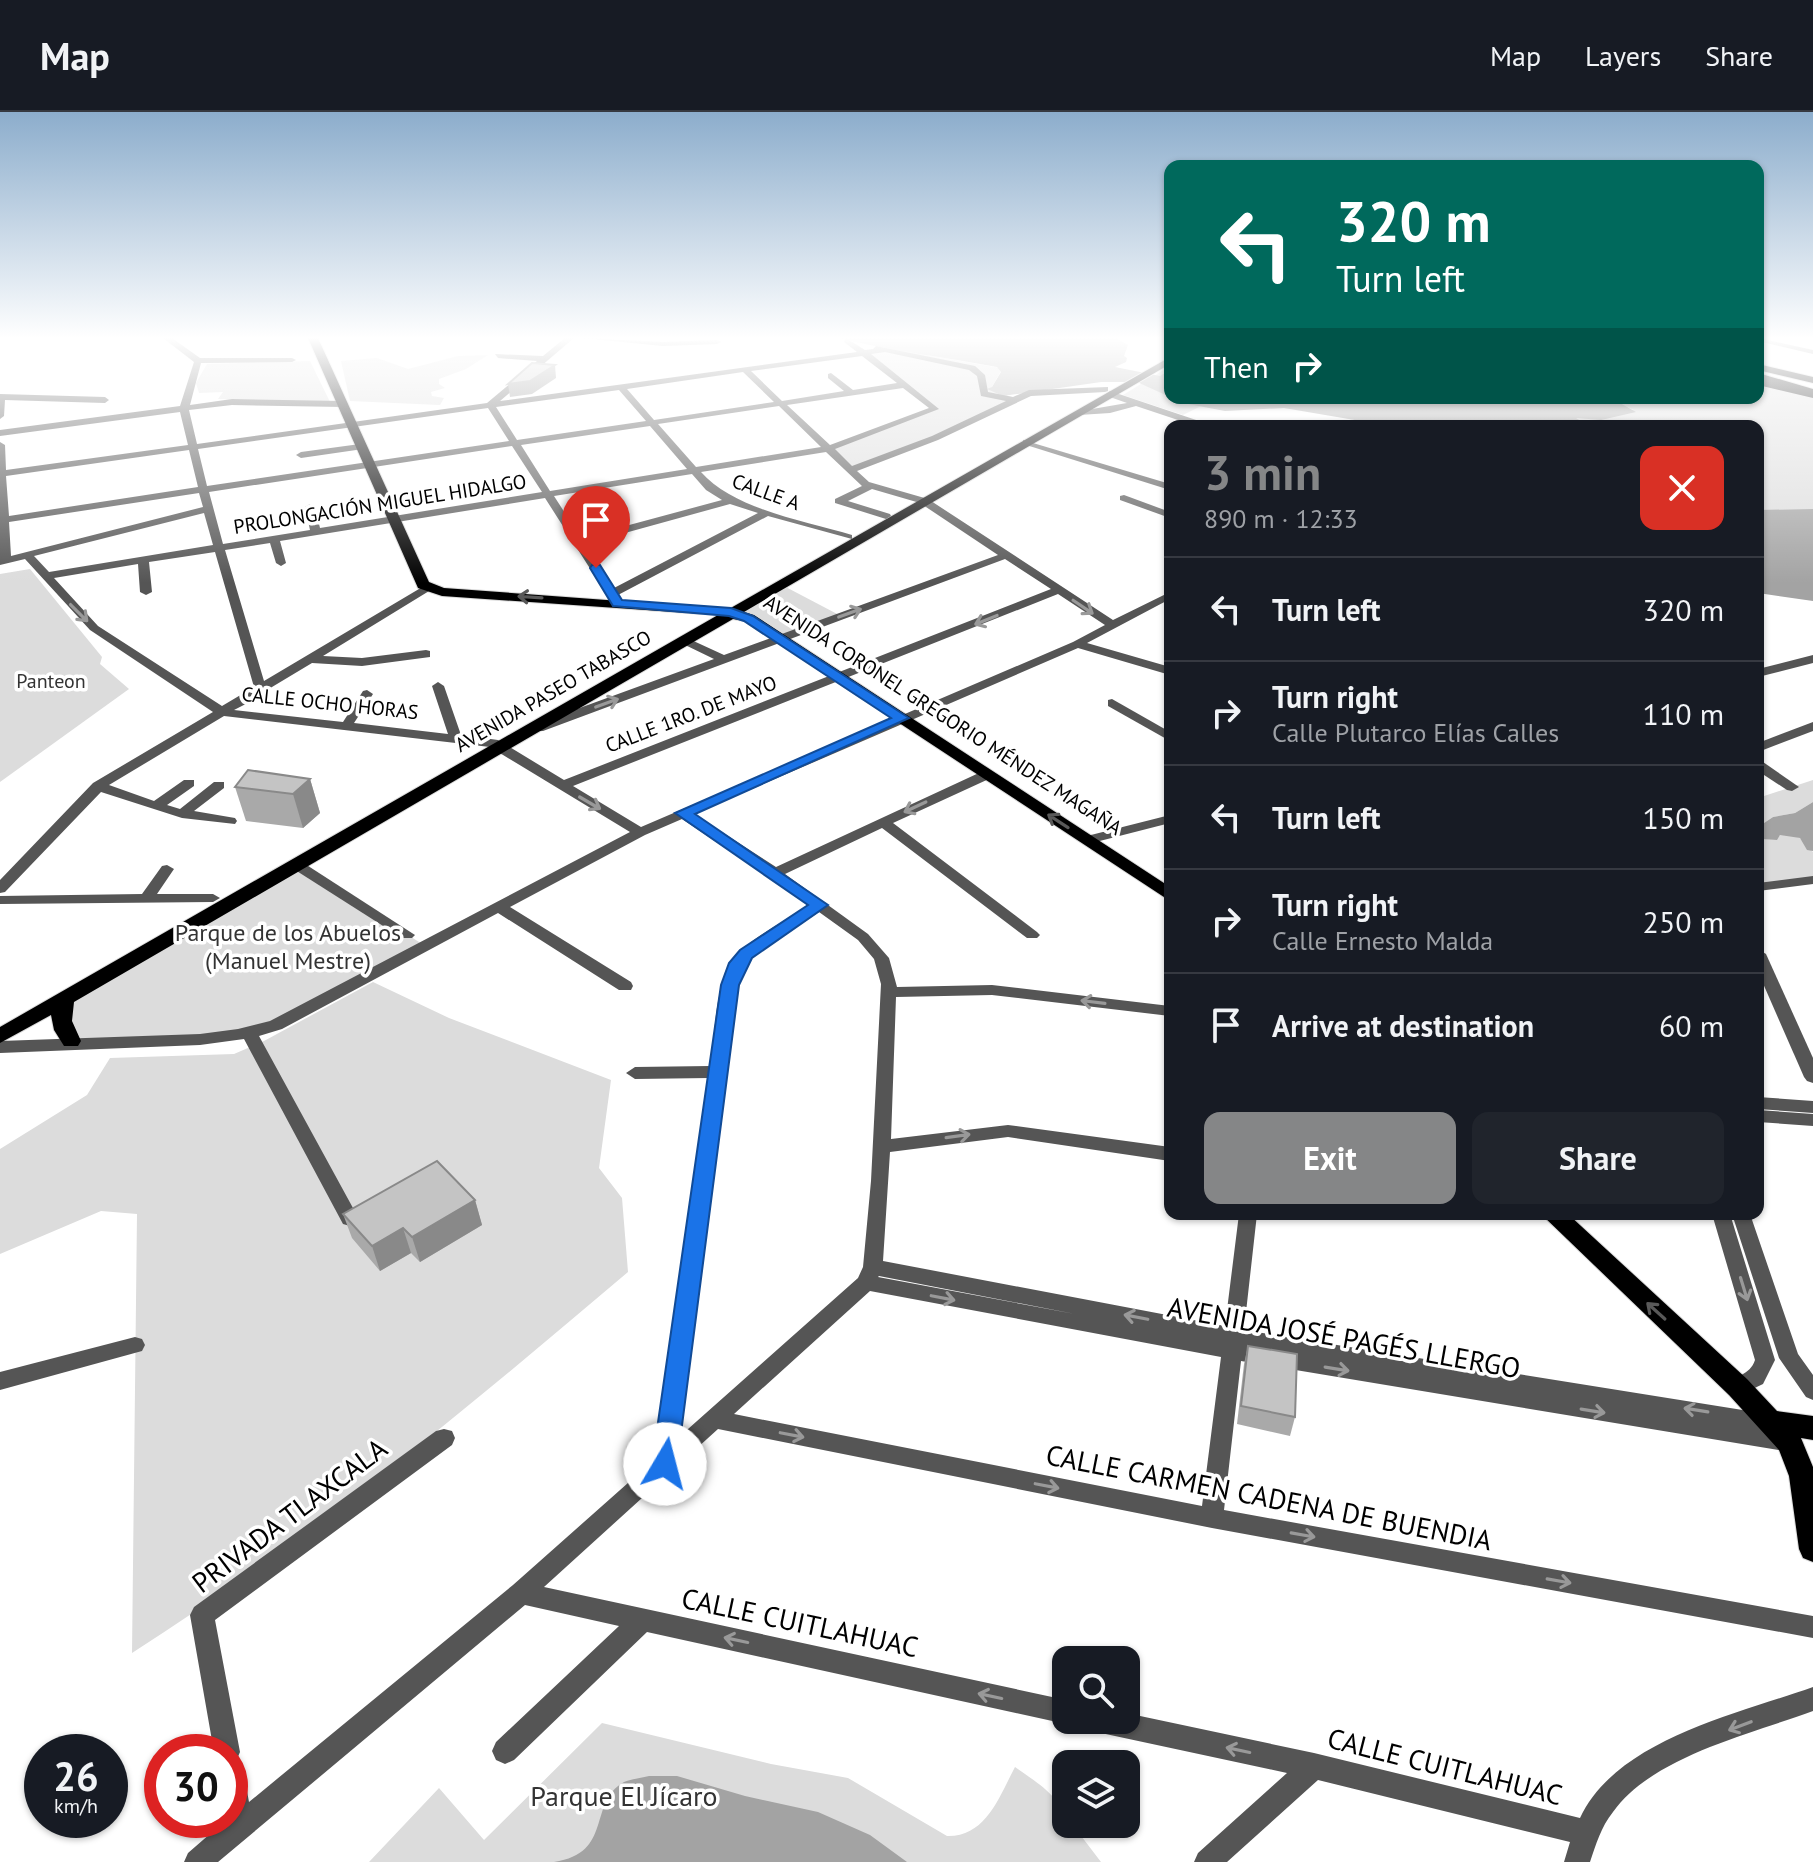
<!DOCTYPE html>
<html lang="en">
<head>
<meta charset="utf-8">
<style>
	body { margin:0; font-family:"PT Sans",sans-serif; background:#20242c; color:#f1f3f6; height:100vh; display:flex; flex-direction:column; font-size:30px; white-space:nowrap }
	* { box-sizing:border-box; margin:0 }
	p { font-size:26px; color:#9ea1a6 }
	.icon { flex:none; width:44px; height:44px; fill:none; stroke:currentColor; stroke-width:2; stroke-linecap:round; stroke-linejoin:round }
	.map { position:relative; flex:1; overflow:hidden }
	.drawer { position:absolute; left:1164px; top:308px; width:600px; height:800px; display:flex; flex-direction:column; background:#171b24; border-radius:16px; box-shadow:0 2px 6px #0004 }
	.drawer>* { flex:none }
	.banner { position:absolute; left:1164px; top:48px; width:600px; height:244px; border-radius:16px; box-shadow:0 2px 6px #0004; background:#00695c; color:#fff; overflow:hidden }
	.controls { position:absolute; left:1052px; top:1534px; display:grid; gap:16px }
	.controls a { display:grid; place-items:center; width:88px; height:88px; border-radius:16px; background:#171b24; box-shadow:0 2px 6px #0004; font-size:40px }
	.speed { position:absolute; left:24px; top:1622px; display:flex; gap:16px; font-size:40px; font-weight:700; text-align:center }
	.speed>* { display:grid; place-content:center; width:104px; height:104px; border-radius:50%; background:#171b24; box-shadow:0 2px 6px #0004; line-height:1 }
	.speed small { font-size:20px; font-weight:400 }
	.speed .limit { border:12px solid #d22; background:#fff; color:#111 }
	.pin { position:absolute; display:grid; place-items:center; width:68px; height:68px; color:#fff; margin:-82px -34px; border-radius:50% 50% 50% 0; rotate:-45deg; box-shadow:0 0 8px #0007 }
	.pin .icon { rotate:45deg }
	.me { position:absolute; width:88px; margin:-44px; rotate:8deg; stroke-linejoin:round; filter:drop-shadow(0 0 6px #0008) }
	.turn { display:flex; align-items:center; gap:28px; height:168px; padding:0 40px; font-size:36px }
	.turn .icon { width:104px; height:104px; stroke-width:2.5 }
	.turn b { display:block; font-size:56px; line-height:68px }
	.then { display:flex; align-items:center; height:76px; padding:0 40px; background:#0003; gap:16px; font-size:30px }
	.round { display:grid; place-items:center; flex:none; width:84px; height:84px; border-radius:16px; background:#20242c }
	.head { display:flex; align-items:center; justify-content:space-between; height:136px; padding:0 40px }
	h1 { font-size:48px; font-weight:700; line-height:60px; color:#858687 }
	.primary-button { display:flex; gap:16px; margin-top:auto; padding:16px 40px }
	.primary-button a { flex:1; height:92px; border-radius:16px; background:#858687; color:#fff; font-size:32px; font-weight:700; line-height:92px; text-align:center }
	.primary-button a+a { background:#20242c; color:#f1f3f6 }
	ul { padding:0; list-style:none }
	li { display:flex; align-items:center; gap:24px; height:104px; padding:0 40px; border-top:2px solid #363941 }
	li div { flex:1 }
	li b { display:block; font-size:30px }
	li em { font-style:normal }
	header { display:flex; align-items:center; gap:48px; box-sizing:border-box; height:112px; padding:0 40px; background:#171b24; border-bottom:2px solid #363941 }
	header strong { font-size:38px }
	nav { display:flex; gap:44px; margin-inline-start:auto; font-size:28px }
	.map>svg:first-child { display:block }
	.green { fill:#dcdcdc }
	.water { fill:#a3a3a3 }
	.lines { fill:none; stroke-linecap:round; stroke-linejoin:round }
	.major-casing { stroke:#dbdbdb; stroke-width:2 }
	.highway-casing { stroke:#dbdbdb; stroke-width:2 }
	.minor { fill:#555; fill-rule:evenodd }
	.major { fill:#000; fill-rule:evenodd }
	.highway { fill:#000; fill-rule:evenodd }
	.wall { fill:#a9a9a9 }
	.shaded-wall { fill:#898989 }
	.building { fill:#c4c4c4; stroke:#898989; stroke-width:2 }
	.oneway { stroke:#595959 }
	.oneway2 { stroke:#999 }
	.route { fill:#1a73e8; stroke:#114b97; stroke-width:2 }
	.labels { text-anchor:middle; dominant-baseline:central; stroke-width:7; stroke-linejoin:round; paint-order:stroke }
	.far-street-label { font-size:20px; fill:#000; stroke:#fff }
	.far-park-label { font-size:20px; fill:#333; stroke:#fff }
	.park-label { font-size:24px; fill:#333; stroke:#fff }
	.near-street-label { font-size:28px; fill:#000; stroke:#fff }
	.near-park-label { font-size:28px; fill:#333; stroke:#fff }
</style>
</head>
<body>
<header>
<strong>Map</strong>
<nav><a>Map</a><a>Layers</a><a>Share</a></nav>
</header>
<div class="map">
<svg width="1813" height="1750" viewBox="0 0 1813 1750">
	<rect width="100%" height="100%" fill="#fff"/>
	<g class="green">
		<path d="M893 237 1000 256 1001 259 990 278 1015 286 935 327 850 358 827 337 934 298 863 241Z"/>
		<path d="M488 243 466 257 439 267V272L445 276 431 280 432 284 444 286 440 293 350 289 341 249 377 246 408 257 458 244Z"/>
		<path d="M310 249 330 290 218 287 223 280 199 281 196 271 207 252Z"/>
		<path d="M1170 254V286H1190L1203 293 1183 303 1123 283Z"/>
		<path d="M1758 271 1813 284V404H1758V314H1585L1571 307 1634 298 1614 290 1586 286H1758Z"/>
		<path d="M30 457 102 545 100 552 129 577 0 670V462Z"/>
		<path d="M780 472 841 504 779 527 738 496Z"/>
		<path d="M1813 668V690L1795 701 1773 705 1758 715V686Z"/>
		<path d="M1788 722 1800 726 1813 740V768L1758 776V727L1776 728 1780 723Z"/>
		<path d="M297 753 427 835 250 922 71 929 65 886Z"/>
		<path d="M373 870 449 906 611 968 599 1056 622 1086 628 1160C469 1295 308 1429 132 1541L137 1102 101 1099 0 1142V1037L87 983 110 946 234 942 264 929Z"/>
		<path d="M602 1611 771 1652 848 1666 947 1724C986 1725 999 1685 1015 1655 1033 1668 1066 1687 1066 1712H1072L1101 1750H369L439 1676 484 1728Z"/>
	</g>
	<g class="water">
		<path d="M839 226H1115L1128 233 1124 244 1127 246 1126 250 1115 255 1160 264 1170 258V285L1137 270H1101L1003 284 987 277 992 275 1001 260 997 255C944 245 890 239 839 226Z"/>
		<path d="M1173 286H1611L1636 300 1601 308 1576 306 1589 314H1390L1284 296 1225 299 1183 291Z"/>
		<path d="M1813 397V489L1758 481V398Z"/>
		<path d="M1813 690V739L1807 738 1800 726 1780 723 1777 728 1758 727V715L1773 705 1795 701Z"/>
		<path d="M649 1664H677L745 1684 818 1700 870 1723 907 1750H554C614 1741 587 1691 624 1670 631 1667 641 1666 649 1664Z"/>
	</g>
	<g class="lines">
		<g class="major-casing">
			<g id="major">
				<path d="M308 226H318L429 470 444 476 729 497 1170 245V252L744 500 754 503 1170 775V789L744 509 733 507 74 890 72 909 81 929 78 934H64L54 918 51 903 0 931V915L718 503 442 484 418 476Z"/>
				<path d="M1758 252 1813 265V271L1758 258Z"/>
				<path d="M1758 267 1813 280V286L1758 273Z"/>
				<path d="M1541 1102H1568L1747 1267 1777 1299 1813 1304V1328L1801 1326 1813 1355V1450L1803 1446 1799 1437 1789 1364 1779 1338 1729 1283Z"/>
			</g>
		</g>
		<g class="highway-casing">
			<path id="highway" d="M1758 261 1813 277V285L1758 269Z"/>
		</g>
		<g class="minor">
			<path d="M163 226H172L200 246H292L296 248 292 250 201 251 190 293 232 287 343 289 347 292 343 295 232 293 189 298 197 332 487 291 537 249 498 246 495 242 543 244 565 226H574L500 289 857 240 844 230 846 226 865 238 873 237 876 234 975 254 985 263 988 280 1013 285 1029 278 1108 275V279L1105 280 1031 284 938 328 857 359 869 370 928 387 1113 508 1170 480V487L1087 531 1170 555V563L1078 536 694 702 776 755 981 660H991V666L893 711 1037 820 1040 823 1037 826H1027L882 716 785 762 868 822 889 846 897 875 992 873 1170 894V904L992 883 896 885 891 1027 1008 1013 1170 1035V1049L1008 1025 890 1040 883 1149 1225 1214 1239 1102H1257L1244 1218 1780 1304 1783 1310 1780 1316 1773 1319 1798 1324 1801 1331 1798 1338 1790 1340 1241 1249 1224 1398 1813 1504V1526L1212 1416 718 1317 544 1475 1066 1588V1608L1075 1609 1066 1612 647 1520 514 1648 505 1652 496 1648 492 1639 496 1630 619 1514 525 1493 218 1750H184L188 1741 226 1708H230V1640H214L190 1503 194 1495 436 1319 444 1317 452 1319 455 1326 452 1333 215 1508 240 1640 237 1647 243 1657 249 1690 513 1473 655 1347 709 966 635 967 626 961 635 955 710 954C715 925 715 869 734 846 750 826 787 808 810 793L682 707 645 723 510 795 631 870 633 874 631 878H619L498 801 282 917 259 924 359 1107 357 1112 350 1114 343 1112 244 927 200 933 0 941V929L200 922 238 917 270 909 630 720 490 635 224 604 109 673 154 689 184 668H194V674L167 693 180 697 214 670H224V676L194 699 235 706 237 709 235 712 182 706 101 680 5 780 0 781V768L93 671 213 600 90 518 25 447 0 453V330L5 333 6 358 188 333 180 300 0 324V318L180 294 194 250ZM885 240 969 258 977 264 981 284 1006 289 932 324 852 354 835 337 939 297 871 242ZM862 244 897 271 853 278 831 261 828 262V266L844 279 782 289 751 259ZM743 260 774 290 654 308 627 277ZM903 276 929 296 830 333 787 293ZM619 278 646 309 517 328 496 295ZM779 294 821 335 696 355 658 312ZM488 296 509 329 207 374 198 337ZM650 314 687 357 550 379 521 333ZM512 334 542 380 320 416 315 395 310 392 305 395 310 418 223 432 209 380ZM189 338 198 375 9 404 6 364ZM826 340 862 374 835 387V391L886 407 891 404 890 402 848 389 872 377 920 391 998 443 724 543 687 526H679V530L714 547 533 613V619H543L1005 447 1051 477 564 668 498 628 461 623 444 574 438 570 432 574 448 622 354 611 373 582 367 578 363 579 343 610 234 598 265 582 267 578 312 551 362 554 430 545V539L426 538 362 546 323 544 434 476 424 474 264 569 225 438 270 431 276 451 281 454 286 451 280 429 545 386 612 491 618 494 624 491 618 483 768 404 852 427V423C805 409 733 397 701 360ZM692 362 706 378 722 388 581 426 554 384ZM199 381 203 395 11 444 9 410ZM730 392 758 401 614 476 585 432ZM204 401 213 433 49 460 34 444ZM215 440 254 575 222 594 98 514 54 466 138 452 140 480 146 483 152 480 149 450ZM1058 482 1105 513 1073 530 641 715 573 674ZM819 800 858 828 874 847 881 872 871 1069 863 1155 858 1166 679 1325 738 873 745 852 752 845ZM879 1164 1075 1202 878 1165ZM870 1179 1221 1245 1202 1394 734 1302Z"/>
			<path d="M582 226 663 230 717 228 721 230 717 232 663 234Z"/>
			<path d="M1758 226 1813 238V242L1758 229Z"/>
			<path d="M1110 279 1208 312 1210 314H1196L1136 294 1110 301 1079 303 1075 300 1127 291 1107 284 1106 282Z"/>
			<path d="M0 282 105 285 109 288 105 291 5 288 4 304 0 307Z"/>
			<path d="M1023 328 1170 372V378L1023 332Z"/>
			<path d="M360 332 363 333V337L301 346 296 343 301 340Z"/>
			<path d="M1124 383 1170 400V406L1120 388V384Z"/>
			<path d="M1813 543V551L1758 565V557Z"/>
			<path d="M1112 587 1170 620V629L1108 594V588Z"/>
			<path d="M1813 610V619L1758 640V631Z"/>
			<path d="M1758 649 1763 650 1799 675 1792 679 1787 678 1758 659Z"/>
			<path d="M1170 703V711L1088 732 1081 728 1083 725Z"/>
			<path d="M297 749 302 750 415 823 412 826H402L292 756 290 753 292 750Z"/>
			<path d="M167 753 174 757 157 782H213L220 786 213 790 0 792V784L142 782 162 754Z"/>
			<path d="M1813 764V772L1758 779V771Z"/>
			<path d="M1758 837 1766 842 1813 946V971L1807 969 1804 965 1758 860Z"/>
			<path d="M1758 985 1813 989V1001L1758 997Z"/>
			<path d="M1758 998 1813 1002V1014L1758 1010Z"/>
			<path d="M1712 1102H1730L1775 1248 1763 1272 1738 1284 1731 1281 1728 1275C1734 1262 1750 1264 1755 1248Z"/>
			<path d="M1732 1102H1750L1798 1242 1813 1263V1288L1806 1285 1779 1246Z"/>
			<path d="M135 1225 142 1227 145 1233 142 1239 0 1278V1260Z"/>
			<path d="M1813 1575V1599C1751 1622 1653 1644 1613 1700 1601 1715 1596 1732 1590 1750H1564L1570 1730 1318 1668 1227 1750H1194L1198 1741 1287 1661 1101 1621 1092 1617 1088 1608H1126V1601L1314 1641 1580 1706C1616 1628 1737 1602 1813 1575Z"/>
		</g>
		<use href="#major" class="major"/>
		<use href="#highway" class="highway"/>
	</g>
	<g class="wall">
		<path d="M310 667 320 701 303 716 246 709 235 675Z"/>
		<path d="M475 1088 482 1113 420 1150 411 1141 380 1159 352 1126 343 1102Z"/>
		<path d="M1248 1234 1295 1305 1290 1324 1237 1312 1244 1252Z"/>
	</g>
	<g class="shaded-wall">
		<path d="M555 253 556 266 532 282 510 285 508 272Z"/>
		<path d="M310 667 320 701 303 716 293 682Z"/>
		<path d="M475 1088 482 1113 420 1150 412 1125Z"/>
		<path d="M403 1116 411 1141 380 1159 372 1134Z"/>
	</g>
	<g class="building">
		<path d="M532 251 555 253 530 269 508 272Z"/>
		<path d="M248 658 310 667 293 682 235 675Z"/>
		<path d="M437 1049 475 1088 412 1125 403 1116 372 1134 343 1102Z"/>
		<path d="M1248 1234 1297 1242 1295 1305 1241 1294Z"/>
	</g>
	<defs><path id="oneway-shaft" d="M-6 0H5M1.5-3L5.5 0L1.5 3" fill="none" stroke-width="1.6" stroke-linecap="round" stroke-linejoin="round" transform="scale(2)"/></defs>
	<g class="oneway">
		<use href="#oneway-shaft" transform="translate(530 485) rotate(-176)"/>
		<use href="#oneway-shaft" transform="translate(1058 709) rotate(-147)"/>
		<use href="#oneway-shaft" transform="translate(1656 1199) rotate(-138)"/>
	</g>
	<g class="oneway2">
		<use href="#oneway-shaft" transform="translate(1083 495) rotate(34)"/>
		<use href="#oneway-shaft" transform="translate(79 501) rotate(45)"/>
		<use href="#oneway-shaft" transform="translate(850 501) rotate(-20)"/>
		<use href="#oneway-shaft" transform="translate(986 508) rotate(158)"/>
		<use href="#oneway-shaft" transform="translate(607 591) rotate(-20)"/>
		<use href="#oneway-shaft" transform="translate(590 691) rotate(30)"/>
		<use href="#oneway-shaft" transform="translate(915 695) rotate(155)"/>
		<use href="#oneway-shaft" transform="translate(1093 890) rotate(-173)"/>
		<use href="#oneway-shaft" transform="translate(958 1024) rotate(-8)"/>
		<use href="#oneway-shaft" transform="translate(1744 1177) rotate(73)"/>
		<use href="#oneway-shaft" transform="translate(943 1186) rotate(11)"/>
		<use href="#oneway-shaft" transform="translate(1136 1205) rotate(-169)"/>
		<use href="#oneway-shaft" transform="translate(1337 1257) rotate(9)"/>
		<use href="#oneway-shaft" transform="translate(1696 1298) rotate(-171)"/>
		<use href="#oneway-shaft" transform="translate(1593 1299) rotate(9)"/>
		<use href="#oneway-shaft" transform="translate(792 1323) rotate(11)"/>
		<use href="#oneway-shaft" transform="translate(1047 1374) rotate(11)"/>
		<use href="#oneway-shaft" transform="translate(1303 1423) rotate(10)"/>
		<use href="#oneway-shaft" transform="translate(1559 1469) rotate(10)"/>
		<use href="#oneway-shaft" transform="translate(736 1528) rotate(-168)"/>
		<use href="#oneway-shaft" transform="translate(990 1584) rotate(-168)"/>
		<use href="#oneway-shaft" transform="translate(1740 1614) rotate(159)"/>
		<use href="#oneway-shaft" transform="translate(1238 1638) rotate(-168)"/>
	</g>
	<linearGradient id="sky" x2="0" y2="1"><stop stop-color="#8cadcc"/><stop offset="0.48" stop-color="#fff"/><stop offset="1" stop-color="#fff" stop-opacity="0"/></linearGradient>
	<rect width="1813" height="471" fill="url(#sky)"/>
	<path class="route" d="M592 453H600L622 488 731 496 753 504 909 606 695 702 828 793 752 846 739 873 677 1352 674 1359 665 1363 656 1359 652 1352 721 873 729 851 740 838 808 793 675 701 891 606 744 509 729 504 613 494 590 456Z"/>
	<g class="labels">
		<g class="far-street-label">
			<text transform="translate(766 380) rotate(20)">CALLE A</text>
			<text transform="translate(380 392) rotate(-9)">PROLONGACIÓN MIGUEL HIDALGO</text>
			<text transform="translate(553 579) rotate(-30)">AVENIDA PASEO TABASCO</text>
			<text transform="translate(330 591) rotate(6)">CALLE OCHO HORAS</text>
			<text transform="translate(691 602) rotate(-21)">CALLE 1RO. DE MAYO</text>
			<text transform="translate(943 603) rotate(33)">AVENIDA CORONEL GREGORIO MÉNDEZ MAGAÑA</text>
		</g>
		<g class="far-park-label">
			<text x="51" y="569">Panteon</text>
		</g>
		<g class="park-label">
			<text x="288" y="820">Parque de los Abuelos<tspan x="288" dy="28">(Manuel Mestre)</tspan></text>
		</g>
		<g class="near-street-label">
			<text transform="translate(1344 1225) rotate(10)">AVENIDA JOSÉ PAGÉS LLERGO</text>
			<text transform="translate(1269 1385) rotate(11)">CALLE CARMEN CADENA DE BUENDIA</text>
			<text transform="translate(289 1403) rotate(-37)">PRIVADA TLAXCALA</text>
			<text transform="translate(800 1510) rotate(12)">CALLE CUITLAHUAC</text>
			<text transform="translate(1445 1654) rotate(14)">CALLE CUITLAHUAC</text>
		</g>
		<g class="near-park-label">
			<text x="624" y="1683">Parque El Jícaro</text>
		</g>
	</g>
</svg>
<div class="controls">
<a><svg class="icon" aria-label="search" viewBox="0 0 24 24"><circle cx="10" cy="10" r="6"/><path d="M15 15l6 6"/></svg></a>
<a><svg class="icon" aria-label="layers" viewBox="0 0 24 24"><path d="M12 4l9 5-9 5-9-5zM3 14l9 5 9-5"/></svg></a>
</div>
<div class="speed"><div>26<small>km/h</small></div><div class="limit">30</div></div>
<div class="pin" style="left:596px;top:456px;background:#d93025"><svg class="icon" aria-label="arrive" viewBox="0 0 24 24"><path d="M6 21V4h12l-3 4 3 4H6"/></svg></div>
<svg class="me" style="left:665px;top:1352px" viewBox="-20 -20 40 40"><circle r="19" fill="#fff"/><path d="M0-13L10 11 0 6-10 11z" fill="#1a73e8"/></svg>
<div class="banner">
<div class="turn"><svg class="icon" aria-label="left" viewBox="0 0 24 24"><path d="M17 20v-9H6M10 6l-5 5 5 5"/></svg><div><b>320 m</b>Turn left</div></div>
<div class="then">Then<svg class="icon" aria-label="right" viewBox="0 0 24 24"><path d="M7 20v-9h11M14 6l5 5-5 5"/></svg></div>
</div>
<section class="drawer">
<div class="head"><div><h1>3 min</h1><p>890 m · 12:33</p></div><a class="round" style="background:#d93025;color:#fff"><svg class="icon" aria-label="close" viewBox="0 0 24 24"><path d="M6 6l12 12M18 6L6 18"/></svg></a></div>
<ul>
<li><svg class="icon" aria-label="left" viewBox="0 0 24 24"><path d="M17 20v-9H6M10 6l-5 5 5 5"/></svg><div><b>Turn left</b></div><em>320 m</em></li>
<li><svg class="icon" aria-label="right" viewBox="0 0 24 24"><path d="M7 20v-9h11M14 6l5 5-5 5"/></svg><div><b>Turn right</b><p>Calle Plutarco Elías Calles</p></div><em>110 m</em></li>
<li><svg class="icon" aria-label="left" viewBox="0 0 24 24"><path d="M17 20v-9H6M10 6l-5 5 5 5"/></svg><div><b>Turn left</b></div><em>150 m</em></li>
<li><svg class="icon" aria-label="right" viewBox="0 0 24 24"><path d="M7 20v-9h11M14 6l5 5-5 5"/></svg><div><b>Turn right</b><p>Calle Ernesto Malda</p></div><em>250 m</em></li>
<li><svg class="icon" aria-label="arrive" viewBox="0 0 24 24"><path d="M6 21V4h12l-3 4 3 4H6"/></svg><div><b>Arrive at destination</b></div><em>60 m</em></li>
</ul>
<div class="primary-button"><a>Exit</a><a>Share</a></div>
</section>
</div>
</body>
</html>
